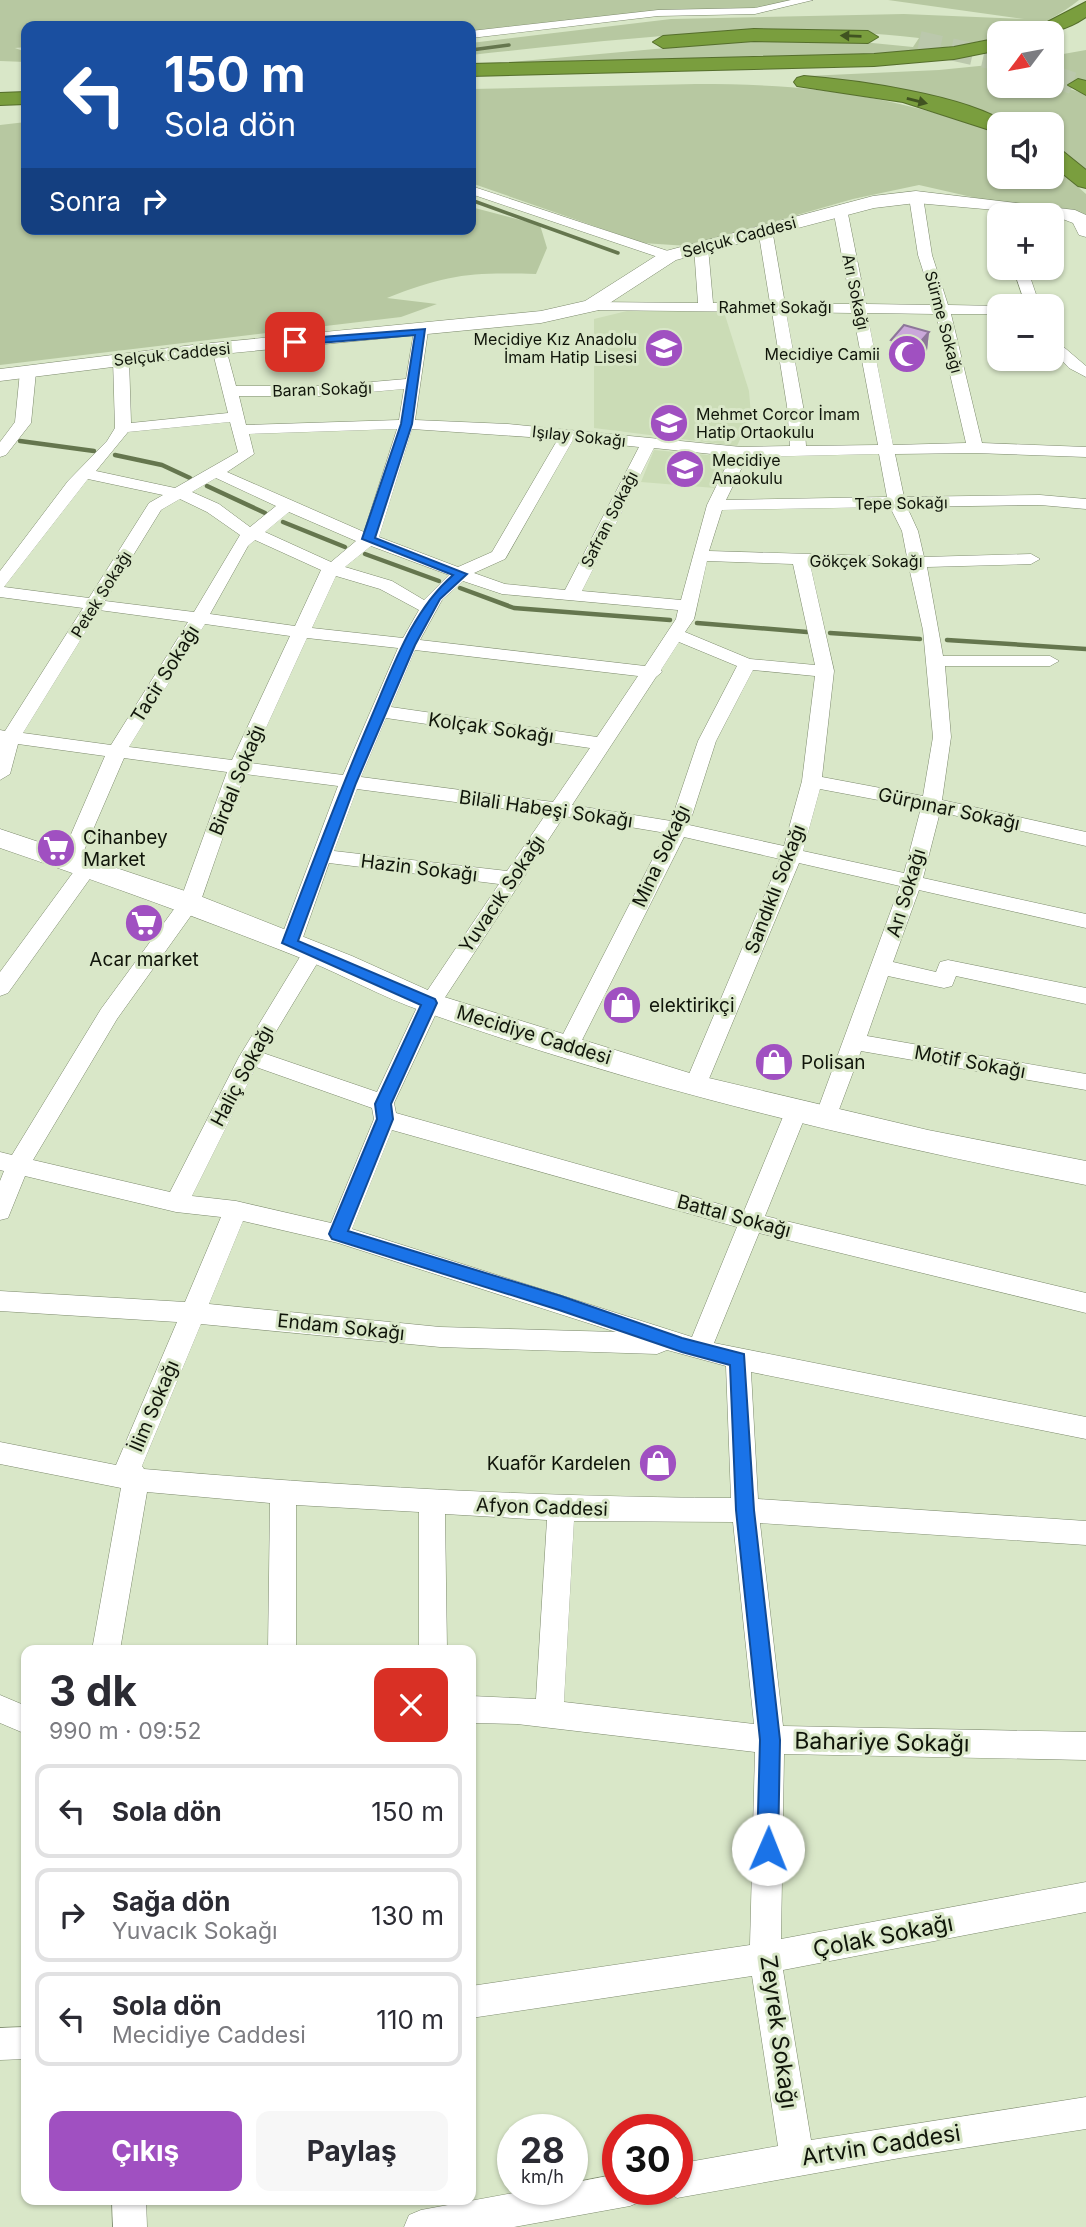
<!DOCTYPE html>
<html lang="tr">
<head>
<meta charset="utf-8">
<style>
	body { margin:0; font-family:Inter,sans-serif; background:#f7f7f7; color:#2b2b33; height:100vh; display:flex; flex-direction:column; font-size:26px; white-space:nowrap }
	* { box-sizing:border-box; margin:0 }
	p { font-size:23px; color:#7c7c81 }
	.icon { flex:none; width:38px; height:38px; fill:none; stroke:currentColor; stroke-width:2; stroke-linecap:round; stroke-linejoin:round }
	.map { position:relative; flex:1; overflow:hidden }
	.panel { position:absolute; left:21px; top:1645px; width:455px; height:560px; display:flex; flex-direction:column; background:#fff; border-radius:14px; box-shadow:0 2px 5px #0004 }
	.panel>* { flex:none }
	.banner { position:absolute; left:21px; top:21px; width:455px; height:214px; border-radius:14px; box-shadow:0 2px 5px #0004; background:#1a4fa0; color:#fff; overflow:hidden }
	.needle { width:46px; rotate:238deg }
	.buttons { position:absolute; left:987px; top:21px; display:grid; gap:14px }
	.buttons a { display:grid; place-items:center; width:77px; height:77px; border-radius:14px; background:#fff; box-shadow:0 2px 5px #0004; font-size:35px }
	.speed { position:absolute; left:497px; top:2114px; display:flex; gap:14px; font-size:35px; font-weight:700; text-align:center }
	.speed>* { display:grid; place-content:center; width:91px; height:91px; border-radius:50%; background:#fff; box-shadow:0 2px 5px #0004; line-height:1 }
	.speed small { font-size:18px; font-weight:400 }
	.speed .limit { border:10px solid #d22; background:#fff; color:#111 }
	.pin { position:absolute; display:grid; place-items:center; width:60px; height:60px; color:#fff; margin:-30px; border-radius:14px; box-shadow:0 4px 10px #0006 }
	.me { position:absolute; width:77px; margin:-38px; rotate:1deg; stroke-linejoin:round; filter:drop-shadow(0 0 5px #0008) }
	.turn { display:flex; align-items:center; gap:24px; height:147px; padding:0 28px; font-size:32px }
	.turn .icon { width:91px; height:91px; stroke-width:2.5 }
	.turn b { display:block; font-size:49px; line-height:60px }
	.then { display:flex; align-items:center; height:66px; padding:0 28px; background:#0003; gap:14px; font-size:26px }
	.round { display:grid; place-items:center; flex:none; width:74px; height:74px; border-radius:14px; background:#f7f7f7 }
	.summary { display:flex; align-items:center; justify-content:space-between; height:119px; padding:0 28px }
	h1 { font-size:42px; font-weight:700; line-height:52px }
	.button { display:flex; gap:14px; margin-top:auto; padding:14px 28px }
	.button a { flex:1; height:80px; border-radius:14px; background:#a050c1; color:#fff; font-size:28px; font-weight:700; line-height:80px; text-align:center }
	.button a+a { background:#f7f7f7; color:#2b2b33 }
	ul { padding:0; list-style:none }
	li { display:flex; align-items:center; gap:21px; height:94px; margin:0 14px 10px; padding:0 14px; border:4px solid #e1e1e2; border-radius:14px }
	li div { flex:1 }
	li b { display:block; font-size:26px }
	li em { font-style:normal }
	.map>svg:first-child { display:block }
	.built { fill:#cbdcb6 }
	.green { fill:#b7c8a1 }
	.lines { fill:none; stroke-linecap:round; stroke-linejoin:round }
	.stream-far1 { stroke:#65764e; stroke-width:3.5 }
	.stream { stroke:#65764e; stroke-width:4.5 }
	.highway-tunnel { stroke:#bbc8ac; stroke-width:22; stroke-dasharray:22 11; stroke-linecap:butt }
	.street-casing { stroke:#7d8a6d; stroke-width:1 }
	.secondary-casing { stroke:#7d8a6d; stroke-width:1 }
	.highway-casing { stroke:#556e2c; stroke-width:2 }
	.street { fill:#fff; fill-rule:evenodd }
	.secondary { fill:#fff; fill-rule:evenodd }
	.highway { fill:#7a9e3e; fill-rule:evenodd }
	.wall { fill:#ae90bb }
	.shaded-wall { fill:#8d7699 }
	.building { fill:#caa8da; stroke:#8d7699; stroke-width:2 }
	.oneway { fill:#405321 }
	.route { fill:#1a73e8; stroke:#114b97; stroke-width:2 }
	.labels { text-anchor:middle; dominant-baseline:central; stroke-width:6; stroke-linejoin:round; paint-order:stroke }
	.far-street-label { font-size:16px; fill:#10150a; stroke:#d9e7c8 }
	.far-poi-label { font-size:16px; fill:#10150a; stroke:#d9e7c8; text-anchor:end }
	.street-label { font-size:19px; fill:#10150a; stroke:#d9e7c8 }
	.poi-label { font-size:19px; fill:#10150a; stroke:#d9e7c8; text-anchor:start }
	.near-street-label { font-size:23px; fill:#10150a; stroke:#d9e7c8 }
</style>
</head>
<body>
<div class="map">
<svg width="1086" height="2227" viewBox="0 0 1086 2227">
	<rect width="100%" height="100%" fill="#d9e7c8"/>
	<g class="built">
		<path d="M627 311 724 312 749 391 751 415 737 446 594 428V319Z"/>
		<path d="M654 450 729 457 715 488 641 482Z"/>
	</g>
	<g class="green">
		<path d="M0 0H807L753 8 686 10 471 33V26H26V47L15 48 26 52V62L0 61Z"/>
		<path d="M888 0H1079C1057 18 1027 33 999 33V37L962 45 885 54 490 64 755 40 852 41 913 47 919 38C769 20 621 39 471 55V43L671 19 904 14 1024 19Z"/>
		<path d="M1086 50V83L1070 89 1086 94V172L1052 148V124H1006L984 116 807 76 939 70 999 64V86H1052V56Z"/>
		<path d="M696 84C808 84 885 94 992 131L999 134V177H1052V164L1086 194V223L1085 216 1007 205 919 185 853 199 688 246 643 243 471 183V89Z"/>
		<path d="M26 122V229H471V207L540 225 547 248 536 274C471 272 447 274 387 298L437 304 401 317 0 365V125Z"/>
	</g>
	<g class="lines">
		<g class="stream-far1">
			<path d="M471 50 509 45"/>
			<path d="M471 200 618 253"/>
		</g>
		<g class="stream">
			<path d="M20 441 94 451"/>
			<path d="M115 455 162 465 190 478"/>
			<path d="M207 486 265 513"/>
			<path d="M283 522 345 547"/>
			<path d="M365 554 439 581"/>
			<path d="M460 588 514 608 670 620"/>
			<path d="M697 623 807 632"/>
			<path d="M830 633 920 639"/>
			<path d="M947 640 1086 649"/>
		</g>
		<g class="highway-tunnel">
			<path d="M919 42 999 60"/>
			<path d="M1052 76 1078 85"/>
		</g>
		<g class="street-casing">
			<g id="street">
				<path d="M791 0H813L755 14 658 16 471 38V31L658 10 755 8Z"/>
				<path d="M471 186 674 253 676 256 664 259 471 194Z"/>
				<path d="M916 193 923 197 932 255 948 305 1001 306 999 314H951L982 443 1086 447V457L975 453 895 454 904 497 1040 495 1086 499V509L1040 505 907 507 918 531 924 557 1031 554 1040 559 1031 564 927 567 943 656H1050L1059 661 1050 666H945L951 737 942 800 1086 832V846L940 812 923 878 1086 914V928L919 890 893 962 936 972 940 962 948 960 1086 988V1004L956 976 952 986 944 988 888 976 867 1036 1086 1074V1090L861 1051 834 1123 826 1125 818 1123 815 1117 900 886 799 863 706 1086 703 1092H687L684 1086 780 859 684 837 576 1052H560L557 1046 666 833 564 816 440 1005 394 1103 396 1113 744 1211 785 1112 788 1106 796 1104 804 1106 807 1112 765 1216 1086 1293V1313L759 1233 714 1343 1086 1417V1439L751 1372 758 1499 1086 1521V1545L760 1523 783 1726 1086 1732V1760L784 1754 781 1939 1086 1882V1912L783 1970 811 2140 1086 2097V2129L900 2158 677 2198 664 2189H677V2164L778 2146 752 1976 471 2018V1986L750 1945 755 1752 517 1724 471 1723V1696L536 1699 547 1520 445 1514 447 1650H419V1512L296 1505V1650H268L270 1503 147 1492 120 1650H92L121 1488 0 1464V1442L116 1465 177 1322 0 1311V1291L185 1302 221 1217 176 1212 25 1176 8 1218 0 1220V1181L4 1171 0 1170V1152L12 1155 101 1009 180 901 227 772 124 758 79 862 76 867H62L59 862 105 756 18 744 10 774 0 780V730L5 731 83 608 0 597V571L68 481 107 441 115 428 113 359 121 354 129 359 131 423 228 413 212 349 214 346 219 345 226 349 236 386H326L406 379 414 331 421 327 428 331 415 420 508 424 741 447 790 446 787 406 772 312 592 310 585 306 592 302 698 303 694 247 701 243 708 247 713 303H770L758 229 765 225 772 229 785 304H851L833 209 840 205 847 209 866 304 934 305 918 255 909 197ZM786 312 853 313 878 445 806 446 803 406ZM867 313 936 314 966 443 893 445ZM404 389 399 420 246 425 239 396H326ZM230 422 238 452 175 488 96 471 128 432ZM397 429 364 532 227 472 254 454 249 434ZM412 429 558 439 492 552 458 567 379 537ZM573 440 639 447 565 590 505 584 474 573 505 559ZM654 448 731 456 707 505 681 600 582 591ZM879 454 887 497 726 500 747 457ZM216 478 276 506 250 527 219 504 192 492ZM88 479 163 495 149 503 89 598 4 587ZM180 499 207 512 240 535 194 612 105 601 161 510ZM890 507 902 531 907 557 709 551 722 510ZM289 512 356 541 331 562 265 532ZM255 540 321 570 295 626 210 614 248 546ZM371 546 449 575 424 600 392 581 345 567ZM707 561 793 564 815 665 750 659 685 632 694 619ZM810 564 909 567 923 630 933 737 923 796 822 777 834 671ZM336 576 380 589 419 610 403 638 312 628ZM463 581 502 594 678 610 676 619 645 666 420 640 442 600ZM99 610 188 622 111 745 23 733ZM205 624 290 636 232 760 129 747ZM307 638 398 648 343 775 250 763ZM679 642 737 666 698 741 671 821 572 805 656 677 662 672 661 670ZM415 650 638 676 597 737 391 707ZM753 670 815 676 802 781 784 846 689 825 716 741ZM386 718 590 748 553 802 361 777ZM245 774 338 786 279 943 283 948H297L301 943 329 863 499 884 419 1003 377 1092 263 1053 324 952 320 947H306L239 1057 170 1192 33 1160 117 1019 200 903ZM357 789 546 814 507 871 334 851ZM820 789 921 808 904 873 803 851ZM256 1067 372 1108 374 1119 331 1223 236 1201 192 1196ZM392 1130 737 1227 692 1337 352 1229ZM243 1221 338 1243 616 1332 440 1327 209 1304ZM201 1324 440 1347 657 1354 667 1350 726 1366 731 1498C535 1497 339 1486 144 1469L142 1466ZM574 1521 733 1522 754 1724 564 1702Z"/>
				<path d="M1013 268H1027L1040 306H1026Z"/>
				<path d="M1052 337 1086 366V377L1069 368 1052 350Z"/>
				<path d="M28 367 36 372 31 423 6 455 0 457V442L15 422 20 372Z"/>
				<path d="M87 861 97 868 94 873 8 993 0 996V972L80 863Z"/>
				<path d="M0 1695 26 1706V1734L0 1723Z"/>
				<path d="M26 2027V2059L0 2060V2028Z"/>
				<path d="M618 2174V2189H647L642 2201 630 2206 514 2227H404L409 2215 421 2210 535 2189H572V2183Z"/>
				<path d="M112 2200H146L147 2227H113Z"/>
			</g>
		</g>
		<g class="secondary-casing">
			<g id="secondary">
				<path d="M916 191 1075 210 1086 215V237L1079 235 1073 223 1052 215 916 203 874 208 676 260 599 310 541 323 201 356 0 381V369L201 344 541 311 585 301 662 252 873 196Z"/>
				<path d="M0 829 200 896 352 956 441 996 696 1075 928 1130 1086 1161V1185C861 1141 638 1088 422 1011 382 997 345 976 306 960 205 920 103 883 0 848Z"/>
			</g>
		</g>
		<g class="highway-casing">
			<g id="highway">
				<path d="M1086 2V17C1067 30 1049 34 1026 33Z"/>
				<path d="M754 29 868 31 878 37 868 43 754 41 663 48 653 42 663 36Z"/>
				<path d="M999 38V50L954 59 874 66 471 76V64L874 54 954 47Z"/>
				<path d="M804 76C855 80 967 95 1008 124H999V133L903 102 797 86 794 82 797 78Z"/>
				<path d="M1078 79 1086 81V95L1068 85Z"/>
				<path d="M26 92V104L0 105V93Z"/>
				<path d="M1052 147 1060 149 1086 170V188L1078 186 1052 165Z"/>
			</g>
		</g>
		<use href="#street" class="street"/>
		<use href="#secondary" class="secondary"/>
		<use href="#highway" class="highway"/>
	</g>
	<path class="wall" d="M929 332 927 350 914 365 888 358 891 340Z"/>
	<path class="shaded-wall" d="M929 332 927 350 914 365 916 347Z"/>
	<path class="building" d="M904 325 929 332 916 347 891 340Z"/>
	<defs><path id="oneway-solid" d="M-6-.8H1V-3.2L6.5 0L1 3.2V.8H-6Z" transform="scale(1.75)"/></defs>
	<g class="oneway">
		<use href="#oneway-solid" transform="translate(851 36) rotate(-178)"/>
		<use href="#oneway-solid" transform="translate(917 101) rotate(14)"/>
	</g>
	<path class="route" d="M425 329 412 424 375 538 467 574 440 599 415 645 356 783 298 941 435 999 437 1003 391 1104 393 1119 348 1231 561 1296 682 1338 744 1354 754 1510 780 1740 778 1849 775 1857 768 1860 760 1857 757 1849 760 1740 736 1510 730 1365 682 1352 559 1310 332 1239 329 1234 377 1119 375 1104 421 1005 282 943C311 867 339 792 371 718 393 667 411 612 453 575L362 539 401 424 415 335 295 345 290 342 295 339Z"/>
	<defs>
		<g id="school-disc" transform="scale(2.0125)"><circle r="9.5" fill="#a050c1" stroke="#d9e7c8"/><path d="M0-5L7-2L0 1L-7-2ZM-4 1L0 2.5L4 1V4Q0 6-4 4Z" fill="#fff"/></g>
		<g id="mosque-disc" transform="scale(2.0125)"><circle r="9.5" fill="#a050c1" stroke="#d9e7c8"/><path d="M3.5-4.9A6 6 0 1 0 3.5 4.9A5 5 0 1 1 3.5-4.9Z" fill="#fff"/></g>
		<g id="supermarket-disc" transform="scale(2.0125)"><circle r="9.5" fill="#a050c1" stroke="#d9e7c8"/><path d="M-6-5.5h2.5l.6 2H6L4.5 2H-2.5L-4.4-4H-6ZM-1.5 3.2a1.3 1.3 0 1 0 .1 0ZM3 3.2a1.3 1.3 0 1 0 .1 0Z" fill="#fff"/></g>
		<g id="shop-disc" transform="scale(2.0125)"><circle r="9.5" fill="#a050c1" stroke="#d9e7c8"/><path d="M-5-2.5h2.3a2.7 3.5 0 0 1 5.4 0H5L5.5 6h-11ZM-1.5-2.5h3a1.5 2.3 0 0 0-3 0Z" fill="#fff"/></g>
	</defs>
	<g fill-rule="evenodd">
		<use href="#school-disc" x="664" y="348"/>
		<use href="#mosque-disc" x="907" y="354"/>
		<use href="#school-disc" x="669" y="423"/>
		<use href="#school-disc" x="685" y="469"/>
		<use href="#supermarket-disc" x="56" y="848"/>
		<use href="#supermarket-disc" x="144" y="923"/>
		<use href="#shop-disc" x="622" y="1005"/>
		<use href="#shop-disc" x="774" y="1062"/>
		<use href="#shop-disc" x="658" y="1463"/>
	</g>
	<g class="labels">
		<g class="far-street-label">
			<text transform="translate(739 237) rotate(-15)">Selçuk Caddesi</text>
			<text transform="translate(856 292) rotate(78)">Arı Sokağı</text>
			<text x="775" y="307">Rahmet Sokağı</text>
			<text transform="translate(944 322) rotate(75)">Sürme Sokağı</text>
			<text transform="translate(172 354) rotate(-6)">Selçuk Caddesi</text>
			<text transform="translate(322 389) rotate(-2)">Baran Sokağı</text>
			<text transform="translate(579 436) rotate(6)">Işılay Sokağı</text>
			<text transform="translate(901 503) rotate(-1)">Tepe Sokağı</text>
			<text transform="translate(609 519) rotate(-63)">Safran Sokağı</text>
			<text x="866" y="561">Gökçek Sokağı</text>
			<text transform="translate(101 594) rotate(-58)">Petek Sokağı</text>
		</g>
		<g class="far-poi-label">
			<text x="637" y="339">Mecidiye Kız Anadolu<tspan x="637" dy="18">İmam Hatip Lisesi</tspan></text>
			<text x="880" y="354">Mecidiye Camii</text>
			<text x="696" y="414" text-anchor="start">Mehmet Corcor İmam<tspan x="696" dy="18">Hatip Ortaokulu</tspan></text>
			<text x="712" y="460" text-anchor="start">Mecidiye<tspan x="712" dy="18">Anaokulu</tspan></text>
		</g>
		<g class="street-label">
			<text transform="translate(165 674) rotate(-58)">Tacir Sokağı</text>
			<text transform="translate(491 728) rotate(8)">Kolçak Sokağı</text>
			<text transform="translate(237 780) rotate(-68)">Birdal Sokağı</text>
			<text transform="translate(546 809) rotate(8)">Bilali Habeşi Sokağı</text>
			<text transform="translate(949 809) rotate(12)">Gürpınar Sokağı</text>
			<text transform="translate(661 856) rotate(-65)">Mina Sokağı</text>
			<text transform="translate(419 868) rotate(7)">Hazin Sokağı</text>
			<text transform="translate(775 889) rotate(-69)">Sandıklı Sokağı</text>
			<text transform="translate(906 893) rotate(-73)">Arı Sokağı</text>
			<text transform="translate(502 894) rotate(-56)">Yuvacık Sokağı</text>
			<text transform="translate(534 1035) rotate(17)">Mecidiye Caddesi</text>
			<text transform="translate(970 1062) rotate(10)">Motif Sokağı</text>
			<text transform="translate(242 1076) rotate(-62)">Haliç Sokağı</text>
			<text transform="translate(734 1216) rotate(15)">Battal Sokağı</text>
			<text transform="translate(341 1327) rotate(6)">Endam Sokağı</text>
			<text transform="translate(154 1406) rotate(-67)">İlim Sokağı</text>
			<text transform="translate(542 1507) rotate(2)">Afyon Caddesi</text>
		</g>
		<g class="poi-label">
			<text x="83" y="837">Cihanbey<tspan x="83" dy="22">Market</tspan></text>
			<text x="144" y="959" text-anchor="middle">Acar market</text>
			<text x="649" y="1005">elektirikçi</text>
			<text x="801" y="1062">Polisan</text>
			<text x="631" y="1463" text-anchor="end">Kuafõr Kardelen</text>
		</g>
		<g class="near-street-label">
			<text transform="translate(882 1742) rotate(1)">Bahariye Sokağı</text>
			<text transform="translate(883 1936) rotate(-11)">Çolak Sokağı</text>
			<text transform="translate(779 2032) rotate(82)">Zeyrek Sokağı</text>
			<text transform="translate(881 2145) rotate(-9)">Artvin Caddesi</text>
		</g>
	</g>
</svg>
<div class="buttons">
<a><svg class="needle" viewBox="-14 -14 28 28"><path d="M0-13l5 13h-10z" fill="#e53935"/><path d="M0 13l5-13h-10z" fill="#7c7c81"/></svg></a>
<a><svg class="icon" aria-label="sound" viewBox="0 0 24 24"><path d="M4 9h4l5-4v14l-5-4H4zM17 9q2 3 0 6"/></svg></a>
<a>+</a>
<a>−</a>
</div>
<div class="speed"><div>28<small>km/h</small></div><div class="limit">30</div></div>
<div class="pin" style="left:295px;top:342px;background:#d93025"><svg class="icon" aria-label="arrive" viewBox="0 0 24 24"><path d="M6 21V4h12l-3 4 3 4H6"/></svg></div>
<svg class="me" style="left:768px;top:1849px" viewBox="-20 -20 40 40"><circle r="19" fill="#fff"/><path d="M0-13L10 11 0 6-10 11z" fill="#1a73e8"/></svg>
<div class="banner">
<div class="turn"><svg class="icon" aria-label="left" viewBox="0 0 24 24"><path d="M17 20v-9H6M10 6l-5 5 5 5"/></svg><div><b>150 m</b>Sola dön</div></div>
<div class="then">Sonra<svg class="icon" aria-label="right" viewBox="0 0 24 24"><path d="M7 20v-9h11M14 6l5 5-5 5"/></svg></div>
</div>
<section class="panel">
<div class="summary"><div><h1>3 dk</h1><p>990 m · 09:52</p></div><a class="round" style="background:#d93025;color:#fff"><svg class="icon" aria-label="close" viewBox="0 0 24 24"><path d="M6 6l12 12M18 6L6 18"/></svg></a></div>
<ul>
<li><svg class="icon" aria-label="left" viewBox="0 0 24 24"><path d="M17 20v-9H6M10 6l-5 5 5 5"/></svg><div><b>Sola dön</b></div><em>150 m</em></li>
<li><svg class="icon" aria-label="right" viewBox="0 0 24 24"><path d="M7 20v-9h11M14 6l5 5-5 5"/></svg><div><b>Sağa dön</b><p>Yuvacık Sokağı</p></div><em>130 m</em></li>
<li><svg class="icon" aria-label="left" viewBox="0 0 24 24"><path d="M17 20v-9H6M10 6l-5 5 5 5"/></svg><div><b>Sola dön</b><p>Mecidiye Caddesi</p></div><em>110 m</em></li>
</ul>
<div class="button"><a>Çıkış</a><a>Paylaş</a></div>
</section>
</div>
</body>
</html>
